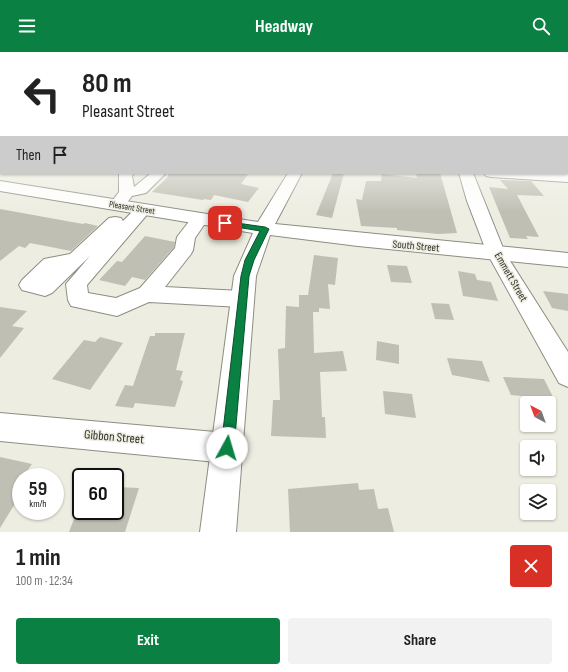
<!DOCTYPE html>
<html lang="en">
<head>
<meta charset="utf-8">
<style>
	body { margin:0; font-family:"Sofia Sans Condensed",sans-serif; background:#f2f2f2; color:#222; height:100vh; display:flex; flex-direction:column; font-size:15px; white-space:nowrap }
	* { box-sizing:border-box; margin:0 }
	p { font-size:13px; color:#767676 }
	.icon { flex:none; width:22px; height:22px; fill:none; stroke:currentColor; stroke-width:2; stroke-linecap:round; stroke-linejoin:round }
	.map { position:relative; height:480px; overflow:hidden }
	.details { display:flex; flex-direction:column; background:#fff; flex:1 }
	.details>* { flex:none }
	.guide { position:absolute; left:0px; top:0px; width:568px; height:122px; box-shadow:0 1px 3px #0004; background:#fff; color:#222; overflow:hidden }
	.needle { width:26px; rotate:319deg }
	.fabs { position:absolute; left:520px; top:344px; display:grid; gap:8px }
	.fabs a { display:grid; place-items:center; width:36px; height:36px; border-radius:4px; background:#fff; box-shadow:0 1px 3px #0004; font-size:20px }
	.speed { position:absolute; left:12px; top:416px; display:flex; gap:8px; font-size:20px; font-weight:700; text-align:center }
	.speed>* { display:grid; place-content:center; width:52px; height:52px; border-radius:50%; background:#fff; box-shadow:0 1px 3px #0004; line-height:1 }
	.speed small { font-size:10px; font-weight:400 }
	.speed .limit { border:2px solid #111; border-radius:6px; background:#fff; color:#111 }
	.pin { position:absolute; display:grid; place-items:center; width:34px; height:34px; color:#fff; margin:-17px; border-radius:8px; box-shadow:0 2px 6px #0006 }
	.me { position:absolute; width:44px; margin:-22px; rotate:6deg; stroke-linejoin:round; filter:drop-shadow(0 0 3px #0008) }
	.turn { display:flex; align-items:center; gap:14px; height:84px; padding:0 16px; font-size:18px }
	.turn .icon { width:52px; height:52px; stroke-width:2.5 }
	.turn b { display:block; font-size:28px; line-height:34px }
	.then { display:flex; align-items:center; height:38px; padding:0 16px; background:#0003; gap:8px; font-size:15px }
	.round { display:grid; place-items:center; flex:none; width:42px; height:42px; border-radius:4px; background:#f2f2f2 }
	.head { display:flex; align-items:center; justify-content:space-between; height:68px; padding:0 16px }
	h1 { font-size:24px; font-weight:700; line-height:30px }
	.primary-button { display:flex; gap:8px; margin-top:auto; padding:8px 16px }
	.primary-button a { flex:1; height:46px; border-radius:4px; background:#0b8043; color:#fff; font-size:16px; font-weight:700; line-height:46px; text-align:center }
	.primary-button a+a { background:#f2f2f2; color:#222 }
	header { display:flex; justify-content:space-between; align-items:center; height:52px; padding:0 16px; background:#0b8043; color:#fff; font-size:18px; font-weight:700 }
	.map>svg:first-child { display:block }
	.building { fill:#c0bfb4 }
	.lines { fill:none; stroke-linecap:round; stroke-linejoin:round }
	.minor-casing { stroke:#8e8d82; stroke-width:2 }
	.major-casing { stroke:#8e8d82; stroke-width:2 }
	.minor { fill:#fff; fill-rule:evenodd }
	.major { fill:#fff; fill-rule:evenodd }
	.route { fill:#0b8043; stroke:#07532c }
	.labels { text-anchor:middle; dominant-baseline:central; stroke-width:3; stroke-linejoin:round; paint-order:stroke }
	.far-street-label { font-size:9px; fill:#31312c; stroke:#eeede1 }
	.street-label { font-size:11px; fill:#31312c; stroke:#eeede1 }
	.near-street-label { font-size:13px; fill:#31312c; stroke:#eeede1 }
</style>
</head>
<body>
<header><svg class="icon" aria-label="menu" viewBox="0 0 24 24"><path d="M4 6h16M4 12h16M4 18h16"/></svg>Headway<svg class="icon" aria-label="search" viewBox="0 0 24 24"><circle cx="10" cy="10" r="6"/><path d="M15 15l6 6"/></svg></header>
<div class="map">
<svg width="568" height="480" viewBox="0 0 568 480">
	<rect width="100%" height="100%" fill="#eeede1"/>
	<g class="building">
		<path d="M168 121H249L241 132 259 136 248 150 214 143 211 148 204 147 203 148 152 140 168 125Z"/>
		<path d="M333 121H344L332 166 316 163Z"/>
		<path d="M416 121H440L457 181 438 182 397 178V176L361 174 356 147 362 148 366 129H381L382 122 417 126Z"/>
		<path d="M500 128 531 129 544 144 517 143 539 185 526 184 528 187 510 186 489 135 508 137Z"/>
		<path d="M0 157 83 172 85 171 98 174 71 199 30 191 25 196 19 194 0 209Z"/>
		<path d="M145 184 175 190 174 195 145 228 132 225 125 234 99 228 117 209 122 210Z"/>
		<path d="M314 203 338 206 335 233 328 232 330 257 319 256V260H313L314 301 343 299 347 319 320 320 322 365H325L326 386 271 384 273 348H280L278 297 285 296 286 254 299 255V243H308Z"/>
		<path d="M387 213 407 214 412 231 391 230Z"/>
		<path d="M458 219 475 222 477 228 491 230 498 249 463 244Z"/>
		<path d="M543 239 568 242V259L552 256Z"/>
		<path d="M431 251 449 252 454 268 435 267Z"/>
		<path d="M0 255 27 259 12 274 24 276 0 306Z"/>
		<path d="M155 281H185L176 318 183 319 180 328 183 329 175 355 135 351 133 356 115 354 125 333 133 334 150 284H155Z"/>
		<path d="M100 285 123 291 90 338 52 327 84 288 95 290Z"/>
		<path d="M377 289 399 293V312L376 308Z"/>
		<path d="M447 306 482 309 490 330 452 323Z"/>
		<path d="M503 325 544 327 556 351H534L531 345 511 343Z"/>
		<path d="M383 339 412 342 416 366 385 362Z"/>
		<path d="M0 405 32 412 23 425H21V442L0 476Z"/>
		<path d="M358 431 359 438 374 437 378 457 388 456 394 480H290L288 437Z"/>
		<path d="M115 435 139 436 125 480H69L77 459H115Z"/>
	</g>
	<g class="lines">
		<g class="minor-casing">
			<g id="minor">
				<path d="M119 121H134L132 124 134 135 151 121H166L146 141 132 144 123 156 117 158 111 156 109 153 119 140Z"/>
				<path d="M459 121H473L505 201 568 300V335L559 331 487 201 467 149Z"/>
				<path d="M484 121 568 122V130L491 125 486 124Z"/>
				<path d="M143 153 149 155 151 158 87 233 88 241 116 246 140 236 175 196 177 185 194 163 200 162 206 163 208 167 195 186 193 198 191 202 165 235 241 239 249 241 252 247 249 253 241 255 149 250 117 264 71 254 68 248 66 232 90 204 52 241 45 244 22 238 19 233 22 228 44 207 70 202 109 166 115 165 121 166 123 169 137 155Z"/>
				<path d="M0 361 227 381 238 385 242 396 238 407 227 411 0 389Z"/>
			</g>
		</g>
		<g class="major-casing">
			<path id="major" d="M288 121H302L275 172 568 201V215L358 194 270 183 256 224 236 480H200L234 224 253 181 0 139V129L258 170Z"/>
		</g>
		<use href="#minor" class="minor"/>
		<use href="#major" class="major"/>
	</g>
	<linearGradient id="sky" x2="0" y2="1"><stop stop-color="#88a8b4"/><stop offset="0.58" stop-color="#f7f7f2"/><stop offset="1" stop-color="#f7f7f2" stop-opacity="0"/></linearGradient>
	<rect width="568" height="160" fill="url(#sky)"/>
	<path class="route" d="M222 169 265 175 269 177 254 208 249 224 234 396 232 401 227 403 223 401 221 396 241 224 245 208 260 179 225 173H222Z"/>
	<g class="labels">
		<g class="far-street-label">
			<text transform="translate(132 156) rotate(9)">Pleasant Street</text>
		</g>
		<g class="street-label">
			<text transform="translate(416 194) rotate(5)">South Street</text>
			<text transform="translate(511 225) rotate(60)">Emmett Street</text>
		</g>
		<g class="near-street-label">
			<text transform="translate(114 385) rotate(5)">Gibbon Street</text>
		</g>
	</g>
</svg>
<div class="fabs">
<a><svg class="needle" viewBox="-14 -14 28 28"><path d="M0-13l5 13h-10z" fill="#e53935"/><path d="M0 13l5-13h-10z" fill="#767676"/></svg></a>
<a><svg class="icon" aria-label="sound" viewBox="0 0 24 24"><path d="M4 9h4l5-4v14l-5-4H4zM17 9q2 3 0 6"/></svg></a>
<a><svg class="icon" aria-label="layers" viewBox="0 0 24 24"><path d="M12 4l9 5-9 5-9-5zM3 14l9 5 9-5"/></svg></a>
</div>
<div class="speed"><div>59<small>km/h</small></div><div class="limit">60</div></div>
<div class="pin" style="left:225px;top:171px;background:#d93025"><svg class="icon" aria-label="arrive" viewBox="0 0 24 24"><path d="M6 21V4h12l-3 4 3 4H6"/></svg></div>
<svg class="me" style="left:227px;top:396px" viewBox="-20 -20 40 40"><circle r="19" fill="#fff"/><path d="M0-13L10 11 0 6-10 11z" fill="#0b8043"/></svg>
<div class="guide">
<div class="turn"><svg class="icon" aria-label="left" viewBox="0 0 24 24"><path d="M17 20v-9H6M10 6l-5 5 5 5"/></svg><div><b>80 m</b>Pleasant Street</div></div>
<div class="then">Then<svg class="icon" aria-label="arrive" viewBox="0 0 24 24"><path d="M6 21V4h12l-3 4 3 4H6"/></svg></div>
</div>
</div>
<section class="details">
<div class="head"><div><h1>1 min</h1><p>100 m · 12:34</p></div><a class="round" style="background:#d93025;color:#fff"><svg class="icon" aria-label="close" viewBox="0 0 24 24"><path d="M6 6l12 12M18 6L6 18"/></svg></a></div>
<div class="primary-button"><a>Exit</a><a>Share</a></div>
</section>
</body>
</html>
